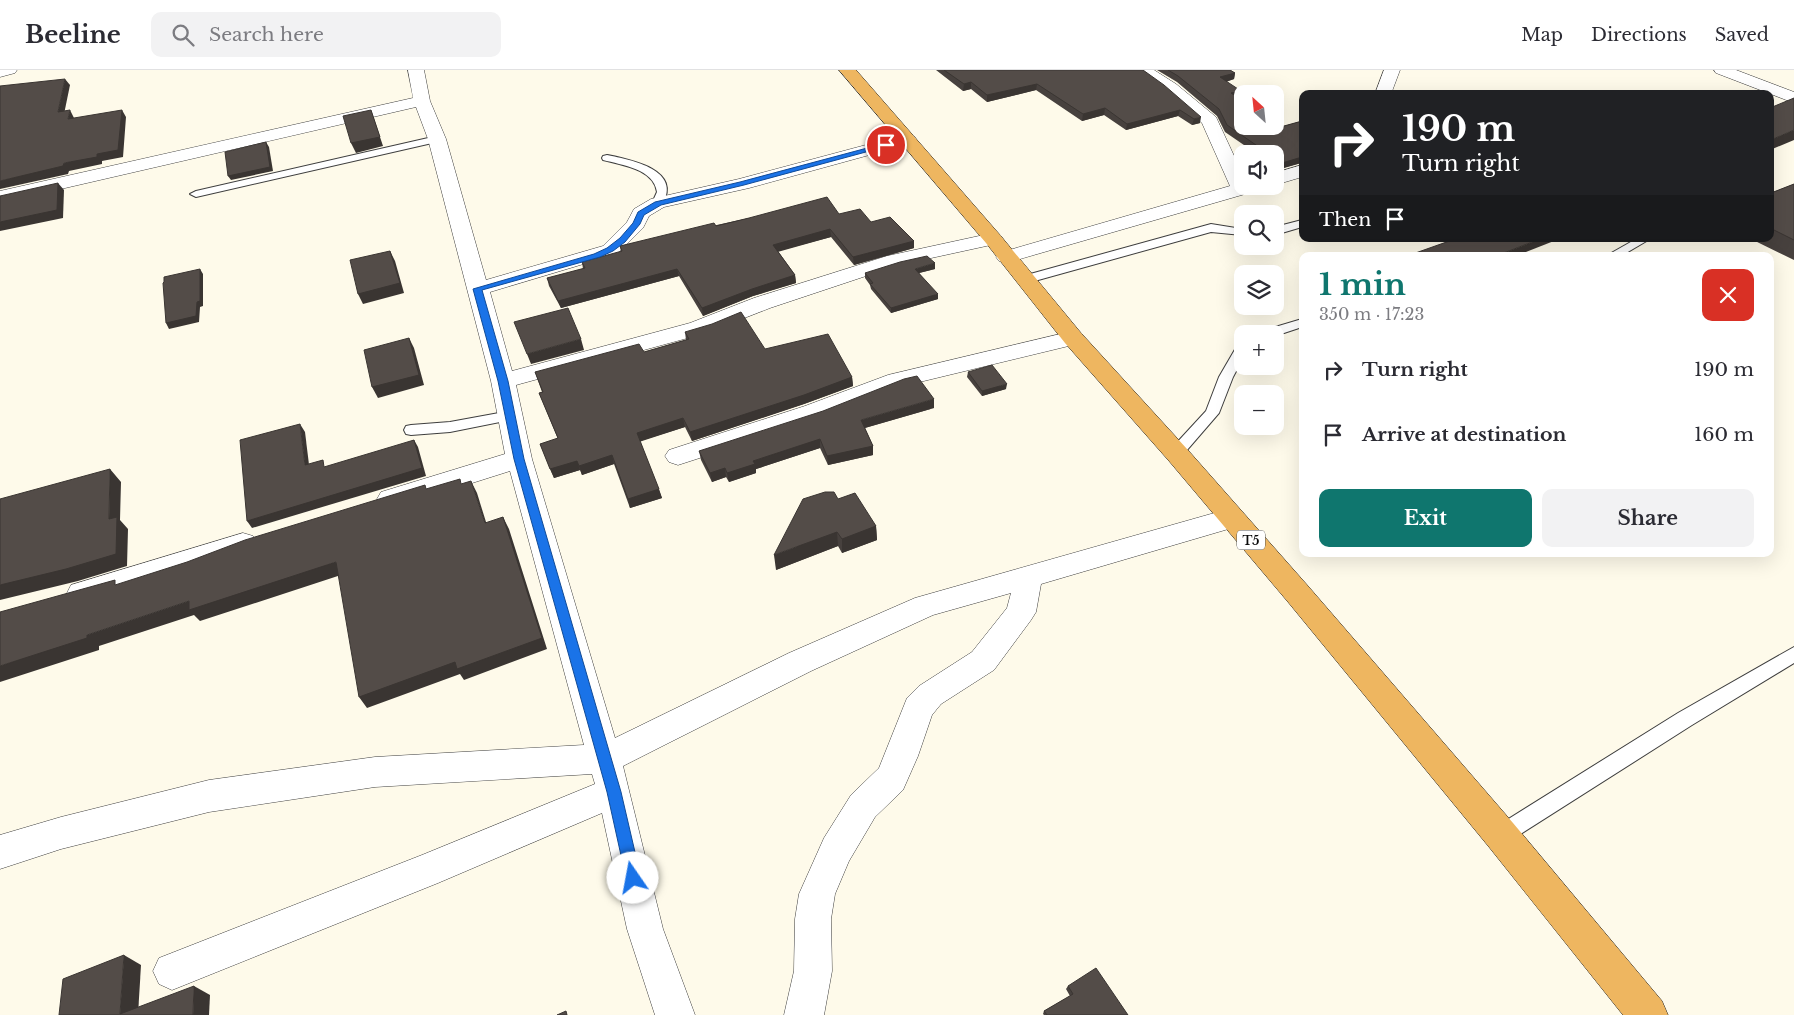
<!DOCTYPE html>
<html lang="en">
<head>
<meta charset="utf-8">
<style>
	body { margin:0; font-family:"Libre Baskerville",serif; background:#f2f2f3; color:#2b2b33; height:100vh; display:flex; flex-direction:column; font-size:19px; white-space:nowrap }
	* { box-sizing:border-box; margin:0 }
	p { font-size:16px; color:#7c7c81 }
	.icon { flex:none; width:28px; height:28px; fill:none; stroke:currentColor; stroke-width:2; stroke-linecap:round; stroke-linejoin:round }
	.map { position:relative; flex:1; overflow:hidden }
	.details { position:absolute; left:1299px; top:182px; width:475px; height:305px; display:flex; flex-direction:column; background:#fff; border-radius:10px; box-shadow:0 5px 20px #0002 }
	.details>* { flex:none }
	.top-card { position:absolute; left:1299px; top:20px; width:475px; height:152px; border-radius:10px; box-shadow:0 5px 20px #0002; background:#202124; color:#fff; overflow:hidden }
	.needle { width:32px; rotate:333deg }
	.tools { position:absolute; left:1234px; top:15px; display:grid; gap:10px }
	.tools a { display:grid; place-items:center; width:50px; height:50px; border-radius:10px; background:#fff; box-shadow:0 5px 20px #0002; font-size:25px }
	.pin { position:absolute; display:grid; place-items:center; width:42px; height:42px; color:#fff; margin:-21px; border:2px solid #fff; border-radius:50%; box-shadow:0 1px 5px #0007 }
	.me { position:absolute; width:55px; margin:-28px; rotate:348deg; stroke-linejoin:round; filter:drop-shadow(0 0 4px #0008) }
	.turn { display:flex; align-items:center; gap:18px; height:105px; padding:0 20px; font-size:22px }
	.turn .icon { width:65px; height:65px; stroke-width:2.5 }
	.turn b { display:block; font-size:35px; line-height:42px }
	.then { display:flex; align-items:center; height:48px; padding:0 20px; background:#0003; gap:10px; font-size:19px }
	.round { display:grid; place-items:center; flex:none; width:52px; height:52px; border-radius:10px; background:#f2f2f3 }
	.headline { display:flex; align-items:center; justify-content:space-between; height:85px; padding:0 20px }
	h1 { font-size:30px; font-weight:700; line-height:38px; color:#0f766e }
	.cta { display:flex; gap:10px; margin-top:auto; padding:10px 20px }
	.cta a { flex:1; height:58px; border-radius:10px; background:#0f766e; color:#fff; font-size:20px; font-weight:700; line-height:58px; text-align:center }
	.cta a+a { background:#f2f2f3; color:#2b2b33 }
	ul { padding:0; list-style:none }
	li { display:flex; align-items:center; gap:15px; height:65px; padding:0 20px }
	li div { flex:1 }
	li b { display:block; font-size:19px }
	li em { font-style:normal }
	header { display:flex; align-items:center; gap:30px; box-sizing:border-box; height:70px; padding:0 25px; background:#fff; border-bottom:1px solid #e1e1e2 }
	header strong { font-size:24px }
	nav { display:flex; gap:28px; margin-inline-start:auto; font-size:18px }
	.search { width:350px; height:45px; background:#f2f2f3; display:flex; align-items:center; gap:12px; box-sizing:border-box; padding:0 18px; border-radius:10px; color:#7c7c81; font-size:19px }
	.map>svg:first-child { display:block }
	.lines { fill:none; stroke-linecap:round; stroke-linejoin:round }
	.service-casing { stroke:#3e3e3e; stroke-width:2 }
	.minor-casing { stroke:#3e3e3e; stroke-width:1 }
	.trunk-casing { stroke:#1c1c1c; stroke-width:1 }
	.service { fill:#fff; fill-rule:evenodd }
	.minor { fill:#fff; fill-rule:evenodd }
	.trunk { fill:#eeb660; fill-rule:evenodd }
	.wall { fill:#47413e }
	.shaded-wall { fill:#3a3532 }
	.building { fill:#534c48; stroke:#3a3532 }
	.route { fill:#1a73e8; stroke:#114b97 }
	.labels { text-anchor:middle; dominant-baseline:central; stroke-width:5; stroke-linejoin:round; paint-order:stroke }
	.shield { fill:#fff; stroke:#545454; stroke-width:1 }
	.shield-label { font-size:12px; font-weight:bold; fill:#0b0b0b }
</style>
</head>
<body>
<header>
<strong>Beeline</strong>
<div class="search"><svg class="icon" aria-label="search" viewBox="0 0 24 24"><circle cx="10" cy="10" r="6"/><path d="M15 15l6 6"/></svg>Search here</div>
<nav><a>Map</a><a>Directions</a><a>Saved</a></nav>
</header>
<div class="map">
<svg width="1794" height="945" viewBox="0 0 1794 945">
	<rect width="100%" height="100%" fill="#fefaea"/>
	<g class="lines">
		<g class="service-casing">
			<g id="service">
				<path d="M437 66 442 69 441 71 196 127 190 124 196 121Z"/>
				<path d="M607 85C632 90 683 100 662 135L658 136 652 133 657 122C654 99 622 95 603 90L602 88 603 86Z"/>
				<path d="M1302 150V157L1275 165V157Z"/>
				<path d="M1211 154 1242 159V165L1211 162 1031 212H1023L1021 209 1023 206Z"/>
				<path d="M1636 169H1650L1621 186H1606Z"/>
				<path d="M1302 249V257L1275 266V264H1261L1262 261Z"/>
				<path d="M1242 275V290L1233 307 1219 343 1181 387 1176 388 1171 387 1169 383 1171 379 1206 341 1219 307 1237 276Z"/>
				<path d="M510 341 515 343 517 346 515 349 450 362 411 365 406 364 404 360 406 356 411 355 450 352Z"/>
				<path d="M1794 577V593L1692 655 1508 772 1501 775 1494 772 1491 765 1494 758 1678 643Z"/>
			</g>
		</g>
		<g class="minor-casing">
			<g id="minor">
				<path d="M0 0H17L15 3 0 7Z"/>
				<path d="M408 0H424L430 31 446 69 486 210 603 176 627 152 634 139 651 129 739 109 907 64 913 65 916 69 913 73 749 118 664 137 649 146 643 158 617 184 490 222 512 301 690 253 754 228 887 186 993 163 1000 165 1003 169 1000 173 899 195 770 238 706 263 516 315 532 389 615 668 789 583 915 528 1232 438 1242 441 1245 448 1242 455 1041 514 1036 542 1031 550 994 600 941 634 932 645 918 686 903 720 875 747 849 791 835 824 831 849 832 901 824 945H784L794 901 795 849 799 824 824 768 851 725 879 698 907 628 919 616 972 582 1007 538 1011 523 933 545 811 601 623 696 663 859 695 945H655L627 859 602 743 438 813 172 920 159 914 153 901 159 888 422 785 595 714 592 704 375 717 209 742 61 779 0 799V765L61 747 209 710 375 687 584 675 510 401 390 439 381 436 377 429 381 422 505 384 491 311 428 69 416 37 0 133V121L413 28Z"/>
				<path d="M1135 0H1154L1176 14 1216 47 1242 103V116H1261L1259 120 1013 191 1006 193 999 191 996 187 999 183 1230 116 1202 53 1164 20Z"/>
				<path d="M1384 0H1400L1391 24H1375Z"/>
				<path d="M1714 0H1736L1794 22V33L1716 3Z"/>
				<path d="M1302 95V107L1275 115V103Z"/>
				<path d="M1073 261 1081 263 1084 268 1081 273 903 316 823 348 678 395 669 392 665 386 669 380 805 336 888 305Z"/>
				<path d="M243 463 253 466 257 473 253 480 81 534 71 531 67 523 71 515Z"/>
			</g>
		</g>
		<g class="trunk-casing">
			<path id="trunk" d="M839 0H856L1000 165 1081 263 1187 379 1308 516 1513 753 1662 931 1668 945H1623L1489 777 1288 532 1169 391 1065 273 986 173Z"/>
		</g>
		<use href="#service" class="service"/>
		<use href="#minor" class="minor"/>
		<use href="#trunk" class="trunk"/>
	</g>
	<g class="wall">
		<path d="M936 0H1143L1200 53 1192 55 1178 46 1126 60 1104 45 1082 51 1036 20 987 32 971 19 963 21Z"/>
		<path d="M1157 0H1230L1235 3 1234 9 1226 12 1239 27 1238 28 1284 56 1302 51V95L1301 93 1280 99 1275 96V84H1257L1225 62 1217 46 1177 12Z"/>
		<path d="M1794 114V190L1751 169H1770V123H1771Z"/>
		<path d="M839 144 871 152 914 171V178L854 195 831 167 778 181 795 205 796 213 753 226 703 246 679 206 561 238 549 216 547 208 583 199 582 192 621 182 620 176 749 148Z"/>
		<path d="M935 199 919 203 938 229 891 243 871 219 870 215 865 208V203Z"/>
		<path d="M685 262 765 279 852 307 853 316 804 334 692 371 685 357 640 371 662 428 630 438 614 394 582 405 580 400 554 408 540 374 558 369 539 323 542 322 535 302 644 282 686 270Z"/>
		<path d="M968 302 1006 319 982 326 967 307Z"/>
		<path d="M934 338 865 358 873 376V385L828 395 820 378 756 399V403L729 412 726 407 712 412 701 390 699 381Z"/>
		<path d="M838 429 876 456 877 470 842 483 838 476 776 500Z"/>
		<path d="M1068 916 1128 945H1044L1043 944 1044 941 1070 926 1066 919Z"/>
	</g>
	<g class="shaded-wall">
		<path d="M1235 3 1234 9 1218 14 1220 7Z"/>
		<path d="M65 9 70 15 63 49 58 42Z"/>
		<path d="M971 12V19L963 21 964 14Z"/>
		<path d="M1037 14 1036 20 987 32V25Z"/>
		<path d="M1241 21 1239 27 1230 30 1231 23Z"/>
		<path d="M1105 38 1104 45 1082 51 1083 44Z"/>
		<path d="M70 40 74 48 73 56 68 49Z"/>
		<path d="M122 40 126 47 123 87 102 91V94L69 101 68 104 0 119V111L97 84Z"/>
		<path d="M371 40 383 76 356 83 351 73Z"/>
		<path d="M1180 40 1178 46 1126 60 1127 54Z"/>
		<path d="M1201 47 1200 53 1192 55 1194 49Z"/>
		<path d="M1794 60V70L1770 80V73L1773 69Z"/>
		<path d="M266 72 269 77 273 101 231 110 228 106Z"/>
		<path d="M1302 87 1301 93 1280 99 1282 93Z"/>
		<path d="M58 113 64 120 63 148 0 161V152Z"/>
		<path d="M830 159 831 167 774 183 773 175Z"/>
		<path d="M1540 169H1559L1516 186H1496Z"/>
		<path d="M914 171V178L854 195 853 187Z"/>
		<path d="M390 181 395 191 404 223 363 234 358 224Z"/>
		<path d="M935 193V199L915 204V199Z"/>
		<path d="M200 199 203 204V236L200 237 199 252 169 259 166 253 197 232Z"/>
		<path d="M677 199 679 206 561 238 558 231Z"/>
		<path d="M795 205 796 213 753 226 703 246 702 238 752 219Z"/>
		<path d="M938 224V229L891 243V238Z"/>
		<path d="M409 268 414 278 424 315 378 328 372 317Z"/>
		<path d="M581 269 584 280 531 294 527 284Z"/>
		<path d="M852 307 853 316 804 334 692 371 690 362Z"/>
		<path d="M1007 314 1006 319 982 326V321Z"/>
		<path d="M934 329V338L861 359V350Z"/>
		<path d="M683 348 685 357 639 372 637 363Z"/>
		<path d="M300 354 305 362 310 403 305 395Z"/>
		<path d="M820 369V378L756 399V403L729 412 727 403 753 391Z"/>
		<path d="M414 370 418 377 426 406 252 458 247 451Z"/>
		<path d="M873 376V385L828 395 827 386Z"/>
		<path d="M612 385 614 394 582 405 579 396Z"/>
		<path d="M577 391 580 400 554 408 550 399Z"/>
		<path d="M725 398 726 407 712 412 710 403Z"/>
		<path d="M110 399 121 412 120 450 128 459 127 496 78 511 0 530V515L109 449Z"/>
		<path d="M471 411 477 423 490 465 485 453Z"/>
		<path d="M659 419 662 428 630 438 628 429Z"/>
		<path d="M503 447 509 459 547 579 464 610 460 604 367 638 359 627Z"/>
		<path d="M876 456 877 470 842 483V469Z"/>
		<path d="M837 462 838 476 776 500 774 485Z"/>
		<path d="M336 492 344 504 200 551 194 545 99 576V580L0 612V596L87 565 189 531Z"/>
		<path d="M124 885 141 895 138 945 120 944Z"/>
		<path d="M194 916 210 925 209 945H193Z"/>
	</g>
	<g class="building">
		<path d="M944 0H1143L1164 15 1201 47 1194 49 1180 40 1127 54 1105 38 1083 44 1037 14 987 25 971 12 964 14Z"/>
		<path d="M1168 0H1230L1235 3 1220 7 1241 21 1231 23 1242 30V56H1275V50L1284 56 1302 51V87L1282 93 1275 88V84H1269L1227 55 1219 39 1178 6Z"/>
		<path d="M65 9 58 42 70 40 68 49 122 40 118 80 97 84V87L64 93 63 96 0 111V16Z"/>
		<path d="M1794 28V60L1773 69 1770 67V38Z"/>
		<path d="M371 40 380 67 351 73 343 46Z"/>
		<path d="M266 72 270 97 228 106 225 82Z"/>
		<path d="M58 113 57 140 0 152V126Z"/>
		<path d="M1794 114V170L1770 158V123H1771Z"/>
		<path d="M827 127 839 144 860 139 871 152 890 147 914 171 853 187 830 159 773 175 795 205 752 219 702 238 677 199 558 231 547 208 585 198 582 192 622 181 620 176 714 153 716 156 749 148Z"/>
		<path d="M1455 169H1540L1496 186H1407Z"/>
		<path d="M390 181 400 213 358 224 350 190Z"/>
		<path d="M927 186 935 193 915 199 938 224 891 238 870 214 873 213 865 203 900 192Z"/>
		<path d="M200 199V231L197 232 196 246 166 253 163 213 164 212V207Z"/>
		<path d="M568 238 581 269 527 284 514 252Z"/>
		<path d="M741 242 765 279 828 264 852 307 804 325 690 362 683 348 637 363 659 419 628 429 612 385 579 396 577 391 550 399 540 374 558 368 539 323 543 322 535 302 639 274 644 282 689 269 685 262 712 254Z"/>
		<path d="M409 268 419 305 372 317 364 280Z"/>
		<path d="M992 295 1007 314 982 321 968 302Z"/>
		<path d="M917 306 934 329 861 350 873 376 827 386 820 369 753 391 755 394 727 403 725 398 710 403 699 381 823 341 904 309Z"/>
		<path d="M300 354 305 395 323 390 324 397 414 370 422 398 247 451 240 370Z"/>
		<path d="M110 399 109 449 117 447 116 484 66 499 0 515V429Z"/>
		<path d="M460 409 461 414 471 411 485 453 503 447 542 568 457 599 455 592 359 627 336 492 189 540V531L87 565V568L0 596V542L115 510V515L187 492 245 470 425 415 426 419Z"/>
		<path d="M825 422H834L838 429 855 423 876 456 842 469 837 462 774 485 803 429Z"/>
		<path d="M124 885 120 944 194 916 193 945H59L63 909Z"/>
		<path d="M1096 898 1128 945H1047L1044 941 1073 924 1068 916Z"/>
		<path d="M566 941 567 945H557Z"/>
	</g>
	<path class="route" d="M886 73H888V76L744 115 661 135 644 145 640 154 625 172 613 181 600 187 482 220 508 311 524 389 621 722 641 808 638 813 633 815 628 813 626 808 607 722 514 389 498 311 473 219 594 184 607 178 620 168 633 153 638 142 655 132 740 112Z"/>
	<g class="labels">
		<rect class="shield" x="1237" y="460.5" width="28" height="19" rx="4"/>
		<g class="shield-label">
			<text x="1251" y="470">T5</text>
		</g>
	</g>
</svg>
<div class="tools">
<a><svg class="needle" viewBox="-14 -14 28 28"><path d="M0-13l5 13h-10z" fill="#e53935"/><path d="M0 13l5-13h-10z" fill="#7c7c81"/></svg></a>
<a><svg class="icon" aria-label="sound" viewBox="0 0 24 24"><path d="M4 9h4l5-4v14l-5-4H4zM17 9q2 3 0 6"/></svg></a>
<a><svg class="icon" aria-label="search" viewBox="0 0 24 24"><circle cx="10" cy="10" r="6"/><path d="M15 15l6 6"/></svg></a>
<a><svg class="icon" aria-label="layers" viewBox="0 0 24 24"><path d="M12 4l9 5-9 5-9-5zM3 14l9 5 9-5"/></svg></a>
<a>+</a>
<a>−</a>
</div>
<div class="pin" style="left:886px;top:75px;background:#d93025"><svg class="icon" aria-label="arrive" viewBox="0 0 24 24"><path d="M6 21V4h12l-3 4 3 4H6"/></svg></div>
<svg class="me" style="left:633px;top:808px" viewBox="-20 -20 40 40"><circle r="19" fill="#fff"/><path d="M0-13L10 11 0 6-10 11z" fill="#1a73e8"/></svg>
<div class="top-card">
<div class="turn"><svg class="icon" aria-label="right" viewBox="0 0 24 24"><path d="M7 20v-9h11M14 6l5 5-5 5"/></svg><div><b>190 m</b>Turn right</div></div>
<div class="then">Then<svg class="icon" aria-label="arrive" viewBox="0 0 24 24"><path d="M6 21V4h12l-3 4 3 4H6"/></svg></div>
</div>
<section class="details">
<div class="headline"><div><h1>1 min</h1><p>350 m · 17:23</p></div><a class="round" style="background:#d93025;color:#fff"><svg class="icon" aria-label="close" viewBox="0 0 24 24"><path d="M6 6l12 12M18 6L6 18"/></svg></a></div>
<ul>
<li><svg class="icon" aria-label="right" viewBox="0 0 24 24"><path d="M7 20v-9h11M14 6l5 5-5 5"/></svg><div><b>Turn right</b></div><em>190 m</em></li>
<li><svg class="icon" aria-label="arrive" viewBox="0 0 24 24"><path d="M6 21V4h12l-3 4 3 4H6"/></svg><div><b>Arrive at destination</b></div><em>160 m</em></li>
</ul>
<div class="cta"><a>Exit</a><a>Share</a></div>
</section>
</div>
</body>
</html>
